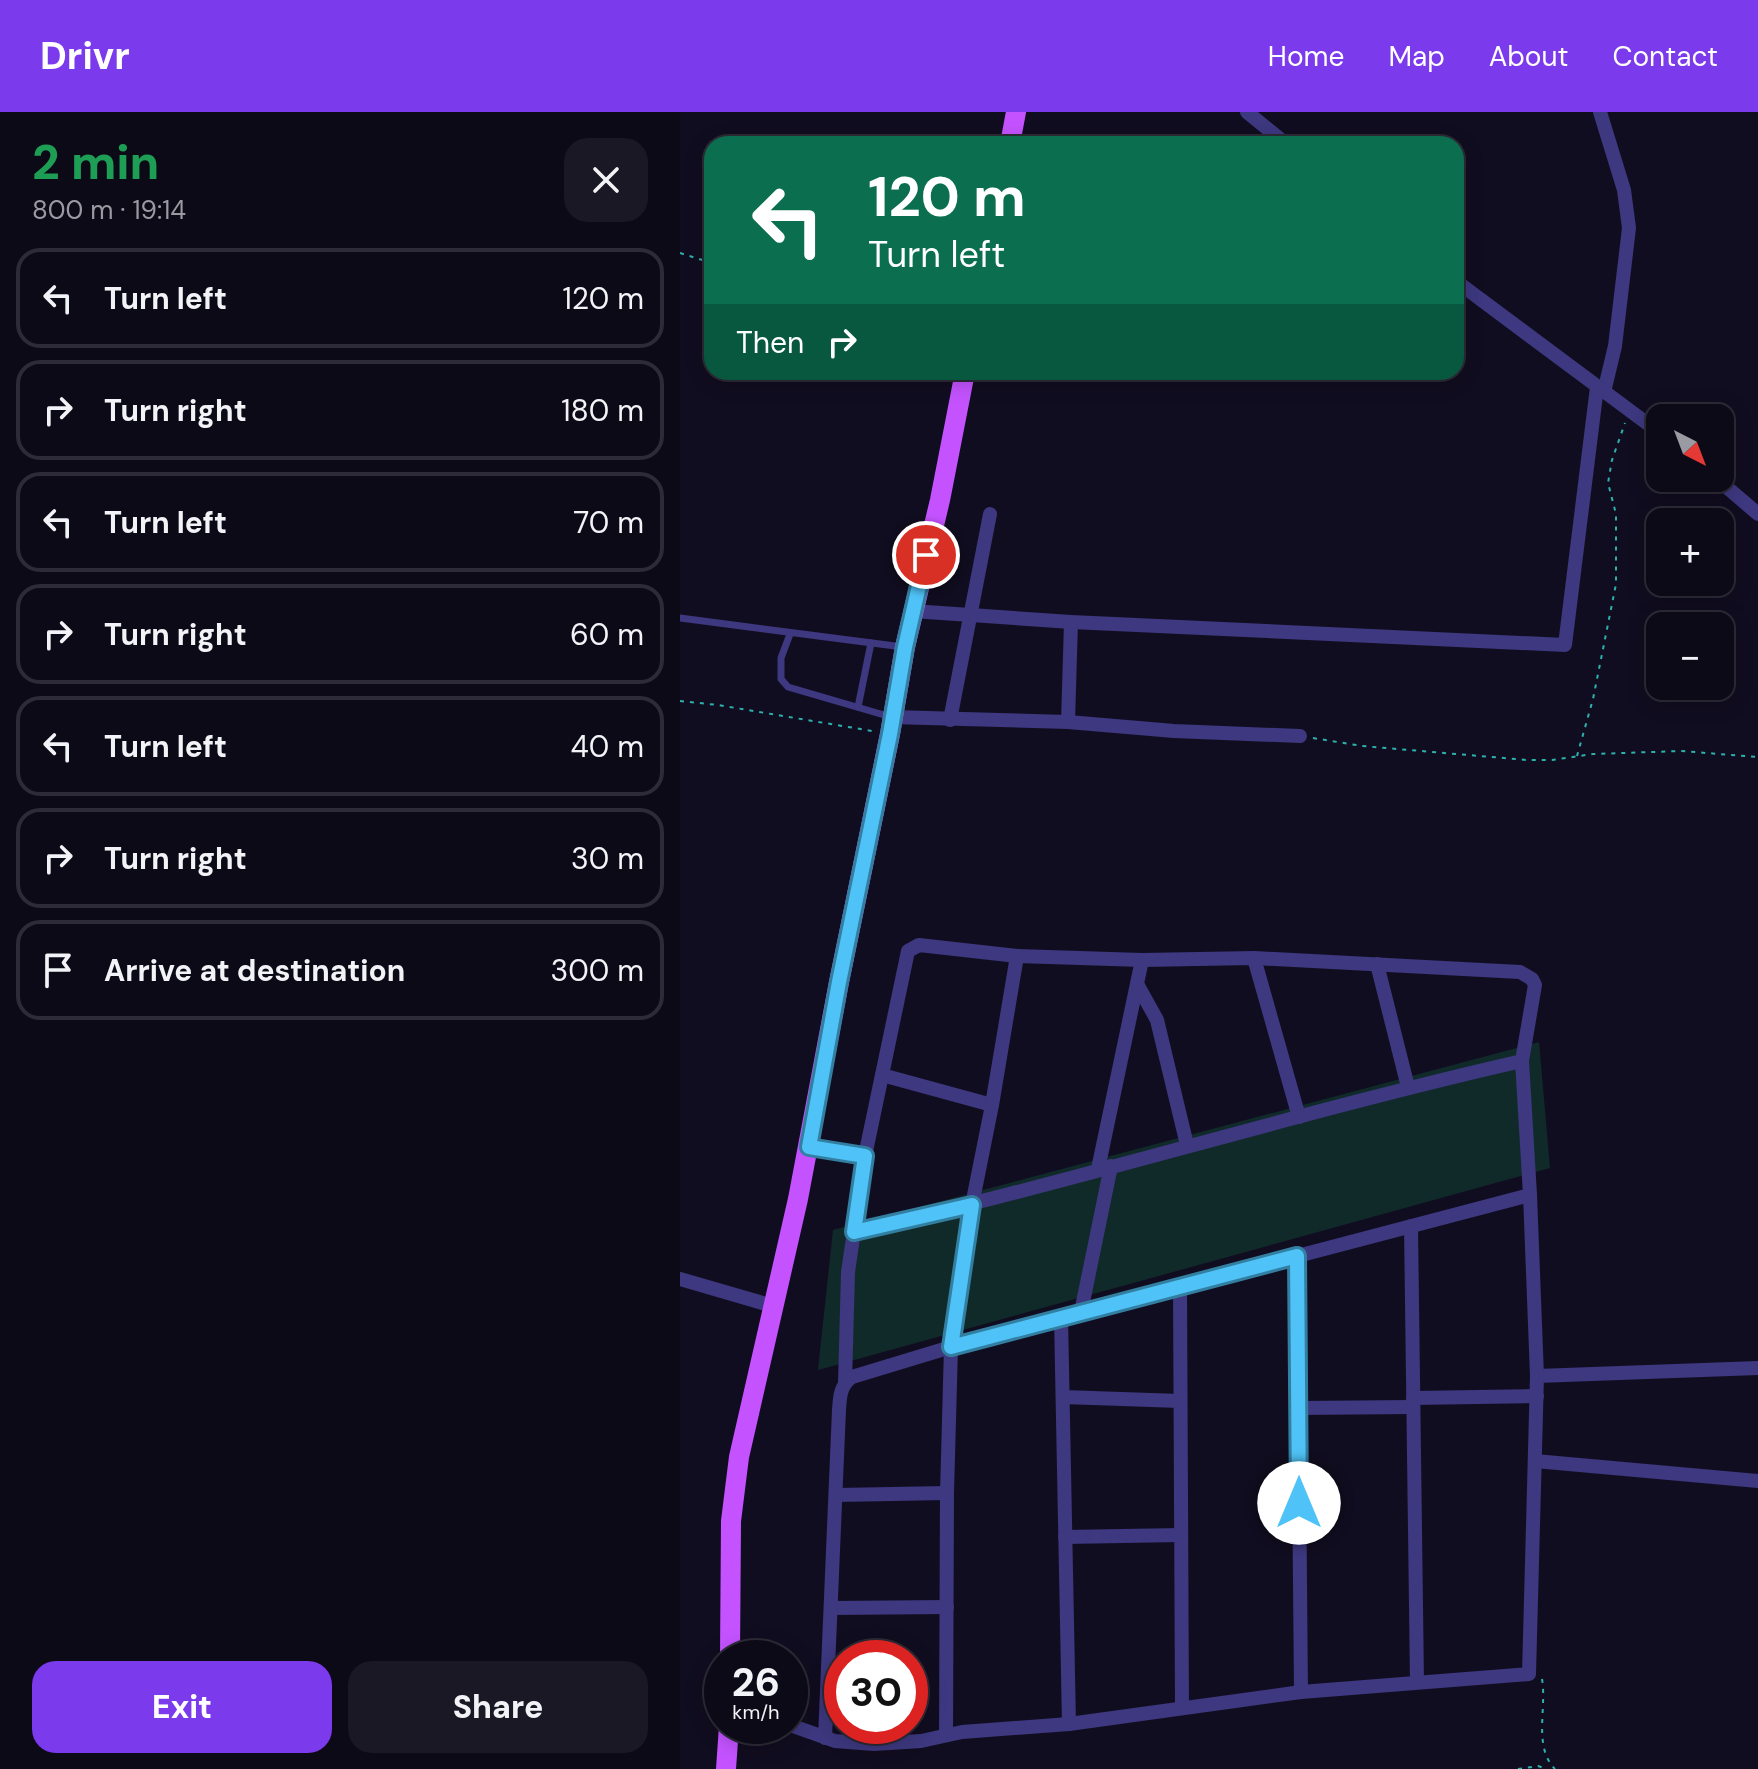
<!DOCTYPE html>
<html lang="en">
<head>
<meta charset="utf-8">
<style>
	body { margin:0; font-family:"DM Sans",sans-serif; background:#1b1825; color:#f1f3f6; height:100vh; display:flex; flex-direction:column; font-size:30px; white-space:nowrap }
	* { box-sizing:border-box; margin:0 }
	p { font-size:26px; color:#9a9aa2 }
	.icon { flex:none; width:44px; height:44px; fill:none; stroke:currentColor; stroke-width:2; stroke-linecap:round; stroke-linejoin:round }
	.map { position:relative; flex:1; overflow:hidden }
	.panel { display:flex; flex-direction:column; background:#0d0a18; width:680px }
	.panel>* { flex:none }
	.hud { position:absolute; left:24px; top:24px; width:760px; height:244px; border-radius:24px; box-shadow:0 4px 20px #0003,0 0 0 2px #2d2b37; background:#0b6e4f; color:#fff; overflow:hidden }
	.needle { width:52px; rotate:138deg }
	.tools { position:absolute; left:966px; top:292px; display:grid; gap:16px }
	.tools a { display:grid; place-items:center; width:88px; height:88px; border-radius:16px; background:#0d0a18; box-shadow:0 4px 20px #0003,0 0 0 2px #2d2b37; font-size:40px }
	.speed { position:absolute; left:24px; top:1528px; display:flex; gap:16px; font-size:40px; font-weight:700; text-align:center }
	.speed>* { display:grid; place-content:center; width:104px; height:104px; border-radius:50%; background:#0d0a18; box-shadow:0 4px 20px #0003,0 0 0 2px #2d2b37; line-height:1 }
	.speed small { font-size:20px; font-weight:400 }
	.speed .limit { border:12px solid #d22; background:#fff; color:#111 }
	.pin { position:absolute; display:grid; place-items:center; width:68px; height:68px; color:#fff; margin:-34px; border:4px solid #fff; border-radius:50%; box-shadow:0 2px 8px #0007 }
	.me { position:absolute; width:88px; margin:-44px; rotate:0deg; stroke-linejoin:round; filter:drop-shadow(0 0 6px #0008) }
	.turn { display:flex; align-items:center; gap:28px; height:168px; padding:0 32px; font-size:36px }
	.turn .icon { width:104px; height:104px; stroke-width:2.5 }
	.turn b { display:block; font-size:56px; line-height:68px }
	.then { display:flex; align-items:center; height:76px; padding:0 32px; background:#0003; gap:16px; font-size:30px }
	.round { display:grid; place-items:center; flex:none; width:84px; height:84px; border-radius:24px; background:#1b1825 }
	.summary { display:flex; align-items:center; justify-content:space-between; height:136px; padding:0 32px }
	h1 { font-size:48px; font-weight:800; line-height:60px; color:#1e9e55 }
	.action { display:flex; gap:16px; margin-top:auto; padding:16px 32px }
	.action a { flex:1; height:92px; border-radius:24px; background:#7c3aed; color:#fff; font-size:32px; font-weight:800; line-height:92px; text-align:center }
	.action a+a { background:#1b1825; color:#f1f3f6 }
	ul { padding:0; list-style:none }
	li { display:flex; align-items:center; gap:24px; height:100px; margin:0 16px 12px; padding:0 16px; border:4px solid #2d2b37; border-radius:24px }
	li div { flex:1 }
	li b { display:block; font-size:30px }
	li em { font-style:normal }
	header { display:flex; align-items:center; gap:48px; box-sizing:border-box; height:112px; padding:0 40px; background:#7c3aed; color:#fff }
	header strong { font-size:38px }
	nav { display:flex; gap:44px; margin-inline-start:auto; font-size:28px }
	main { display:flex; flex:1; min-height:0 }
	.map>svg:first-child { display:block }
	.green { fill:#102a2a }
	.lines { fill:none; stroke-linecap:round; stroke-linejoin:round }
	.path { stroke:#2eb1ad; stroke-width:2; stroke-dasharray:4 6; stroke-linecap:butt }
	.lane { stroke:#3d387f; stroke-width:7 }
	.street { stroke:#3d387f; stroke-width:14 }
	.primary { stroke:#c453ff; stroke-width:20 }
	.route-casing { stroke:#337fa1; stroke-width:20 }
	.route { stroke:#4fc3f7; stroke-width:14 }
</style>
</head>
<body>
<header>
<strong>Drivr</strong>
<nav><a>Home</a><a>Map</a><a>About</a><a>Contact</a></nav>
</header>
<main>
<section class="panel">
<div class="summary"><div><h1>2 min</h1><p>800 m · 19:14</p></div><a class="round"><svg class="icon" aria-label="close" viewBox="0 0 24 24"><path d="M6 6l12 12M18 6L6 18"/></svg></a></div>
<ul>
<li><svg class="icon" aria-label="left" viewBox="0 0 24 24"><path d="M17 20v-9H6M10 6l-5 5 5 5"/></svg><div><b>Turn left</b></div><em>120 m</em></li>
<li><svg class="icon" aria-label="right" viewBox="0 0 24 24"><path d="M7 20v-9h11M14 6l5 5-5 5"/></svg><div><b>Turn right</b></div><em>180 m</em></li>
<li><svg class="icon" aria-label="left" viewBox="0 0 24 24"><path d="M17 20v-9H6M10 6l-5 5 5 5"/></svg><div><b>Turn left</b></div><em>70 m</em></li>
<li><svg class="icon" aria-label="right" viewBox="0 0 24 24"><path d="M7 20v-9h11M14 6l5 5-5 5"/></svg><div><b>Turn right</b></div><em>60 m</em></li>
<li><svg class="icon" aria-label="left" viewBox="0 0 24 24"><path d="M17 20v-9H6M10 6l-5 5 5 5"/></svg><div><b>Turn left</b></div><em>40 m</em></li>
<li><svg class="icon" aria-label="right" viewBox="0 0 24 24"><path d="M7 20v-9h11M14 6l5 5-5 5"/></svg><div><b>Turn right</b></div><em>30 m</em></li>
<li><svg class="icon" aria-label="arrive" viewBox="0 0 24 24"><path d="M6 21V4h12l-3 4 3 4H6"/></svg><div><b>Arrive at destination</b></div><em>300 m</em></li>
</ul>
<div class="action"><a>Exit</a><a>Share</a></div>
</section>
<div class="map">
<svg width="1078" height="1657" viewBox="0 0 1078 1657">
	<rect width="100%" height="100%" fill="#110d20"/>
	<path class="green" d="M859 930 870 1056 138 1258 153 1118Z"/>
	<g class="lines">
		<g class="path">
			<path d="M0 141 32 151"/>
			<path d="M0 589 38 593 192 619"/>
			<path d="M633 626 682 634 847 648H872L913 642 1001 639 1078 645"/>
			<path d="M897 644 913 587 936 472V402L928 371 932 348 945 311"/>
			<path d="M862 1567C867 1596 853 1635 875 1657"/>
			<path d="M838 1657 858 1654 867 1657"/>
		</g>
		<g class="lane">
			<path d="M0 506 223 535"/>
			<path d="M110 522 101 546V567L108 575 211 605"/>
			<path d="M178 595 191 531"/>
		</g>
		<g class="street">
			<path d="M567 0 606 32"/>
			<path d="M920 0 944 78 949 116 935 234 924 280"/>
			<path d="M776 169 980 321"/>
			<path d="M1036 366 1078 402"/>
			<path d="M232 499 391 510 885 533 917 275"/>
			<path d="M211 605 388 610 494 619 620 624"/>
			<path d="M270 608 310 402"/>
			<path d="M388 610 391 510"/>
			<path d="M337 844 462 848 574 846 840 860 852 867 855 873 842 949"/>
			<path d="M574 846 619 1005"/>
			<path d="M697 852 728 975"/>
			<path d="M457 872 477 908 507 1033"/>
			<path d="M202 963 312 993"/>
			<path d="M129 1035 185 1044"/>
			<path d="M418 1057 462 848"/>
			<path d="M731 1114 737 1570"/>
			<path d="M174 1120C398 1069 618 1000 842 949L850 1083"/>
			<path d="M617 1144 621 1580"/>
			<path d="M0 1167 93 1194"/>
			<path d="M500 1175 502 1595"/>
			<path d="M401 1200 431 1054"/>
			<path d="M381 1205 389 1612"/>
			<path d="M857 1264 1078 1256"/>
			<path d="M165 1271 168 1160 185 1044 228 839 239 833 337 844 312 993 292 1093 271 1235 267 1381 266 1623"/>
			<path d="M383 1285 500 1289"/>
			<path d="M733 1286 857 1284"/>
			<path d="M618 1296 733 1295"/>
			<path d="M855 1349 1078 1369"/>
			<path d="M156 1383 267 1381"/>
			<path d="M385 1425 501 1423"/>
			<path d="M152 1496 267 1495"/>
			<path d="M110 1613 155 1629 194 1632 241 1629 282 1620 389 1612 621 1580 849 1562 857 1264 850 1083 271 1235 172 1265C160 1274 160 1284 159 1298L145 1626"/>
		</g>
		<g class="primary">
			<path d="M330 32 336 0"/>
			<path d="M50 1546 51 1409 59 1345 118 1087 159 870 210 622 225 535 260 388 285 260"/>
			<path d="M46 1657 49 1614"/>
		</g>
	</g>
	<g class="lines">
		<g class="route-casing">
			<path id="route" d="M246 443 225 535 210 622 159 870 129 1035 185 1044 174 1120 292 1093 271 1235 617 1144 619 1391"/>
		</g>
		<use href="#route" class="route"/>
	</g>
</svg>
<div class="tools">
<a><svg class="needle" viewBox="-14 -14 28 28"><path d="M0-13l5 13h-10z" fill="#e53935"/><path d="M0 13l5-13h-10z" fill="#9a9aa2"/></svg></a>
<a>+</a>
<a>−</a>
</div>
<div class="speed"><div>26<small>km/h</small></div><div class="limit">30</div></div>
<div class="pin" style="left:246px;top:443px;background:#d93025"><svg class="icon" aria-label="arrive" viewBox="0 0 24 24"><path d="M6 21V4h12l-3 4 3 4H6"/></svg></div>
<svg class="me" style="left:619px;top:1391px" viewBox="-20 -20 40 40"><circle r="19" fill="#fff"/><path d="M0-13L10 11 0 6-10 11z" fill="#4fc3f7"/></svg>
<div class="hud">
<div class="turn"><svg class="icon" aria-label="left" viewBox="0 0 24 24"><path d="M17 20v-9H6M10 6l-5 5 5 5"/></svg><div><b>120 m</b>Turn left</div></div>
<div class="then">Then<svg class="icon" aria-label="right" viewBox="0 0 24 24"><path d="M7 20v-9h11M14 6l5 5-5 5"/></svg></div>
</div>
</div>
</main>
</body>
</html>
